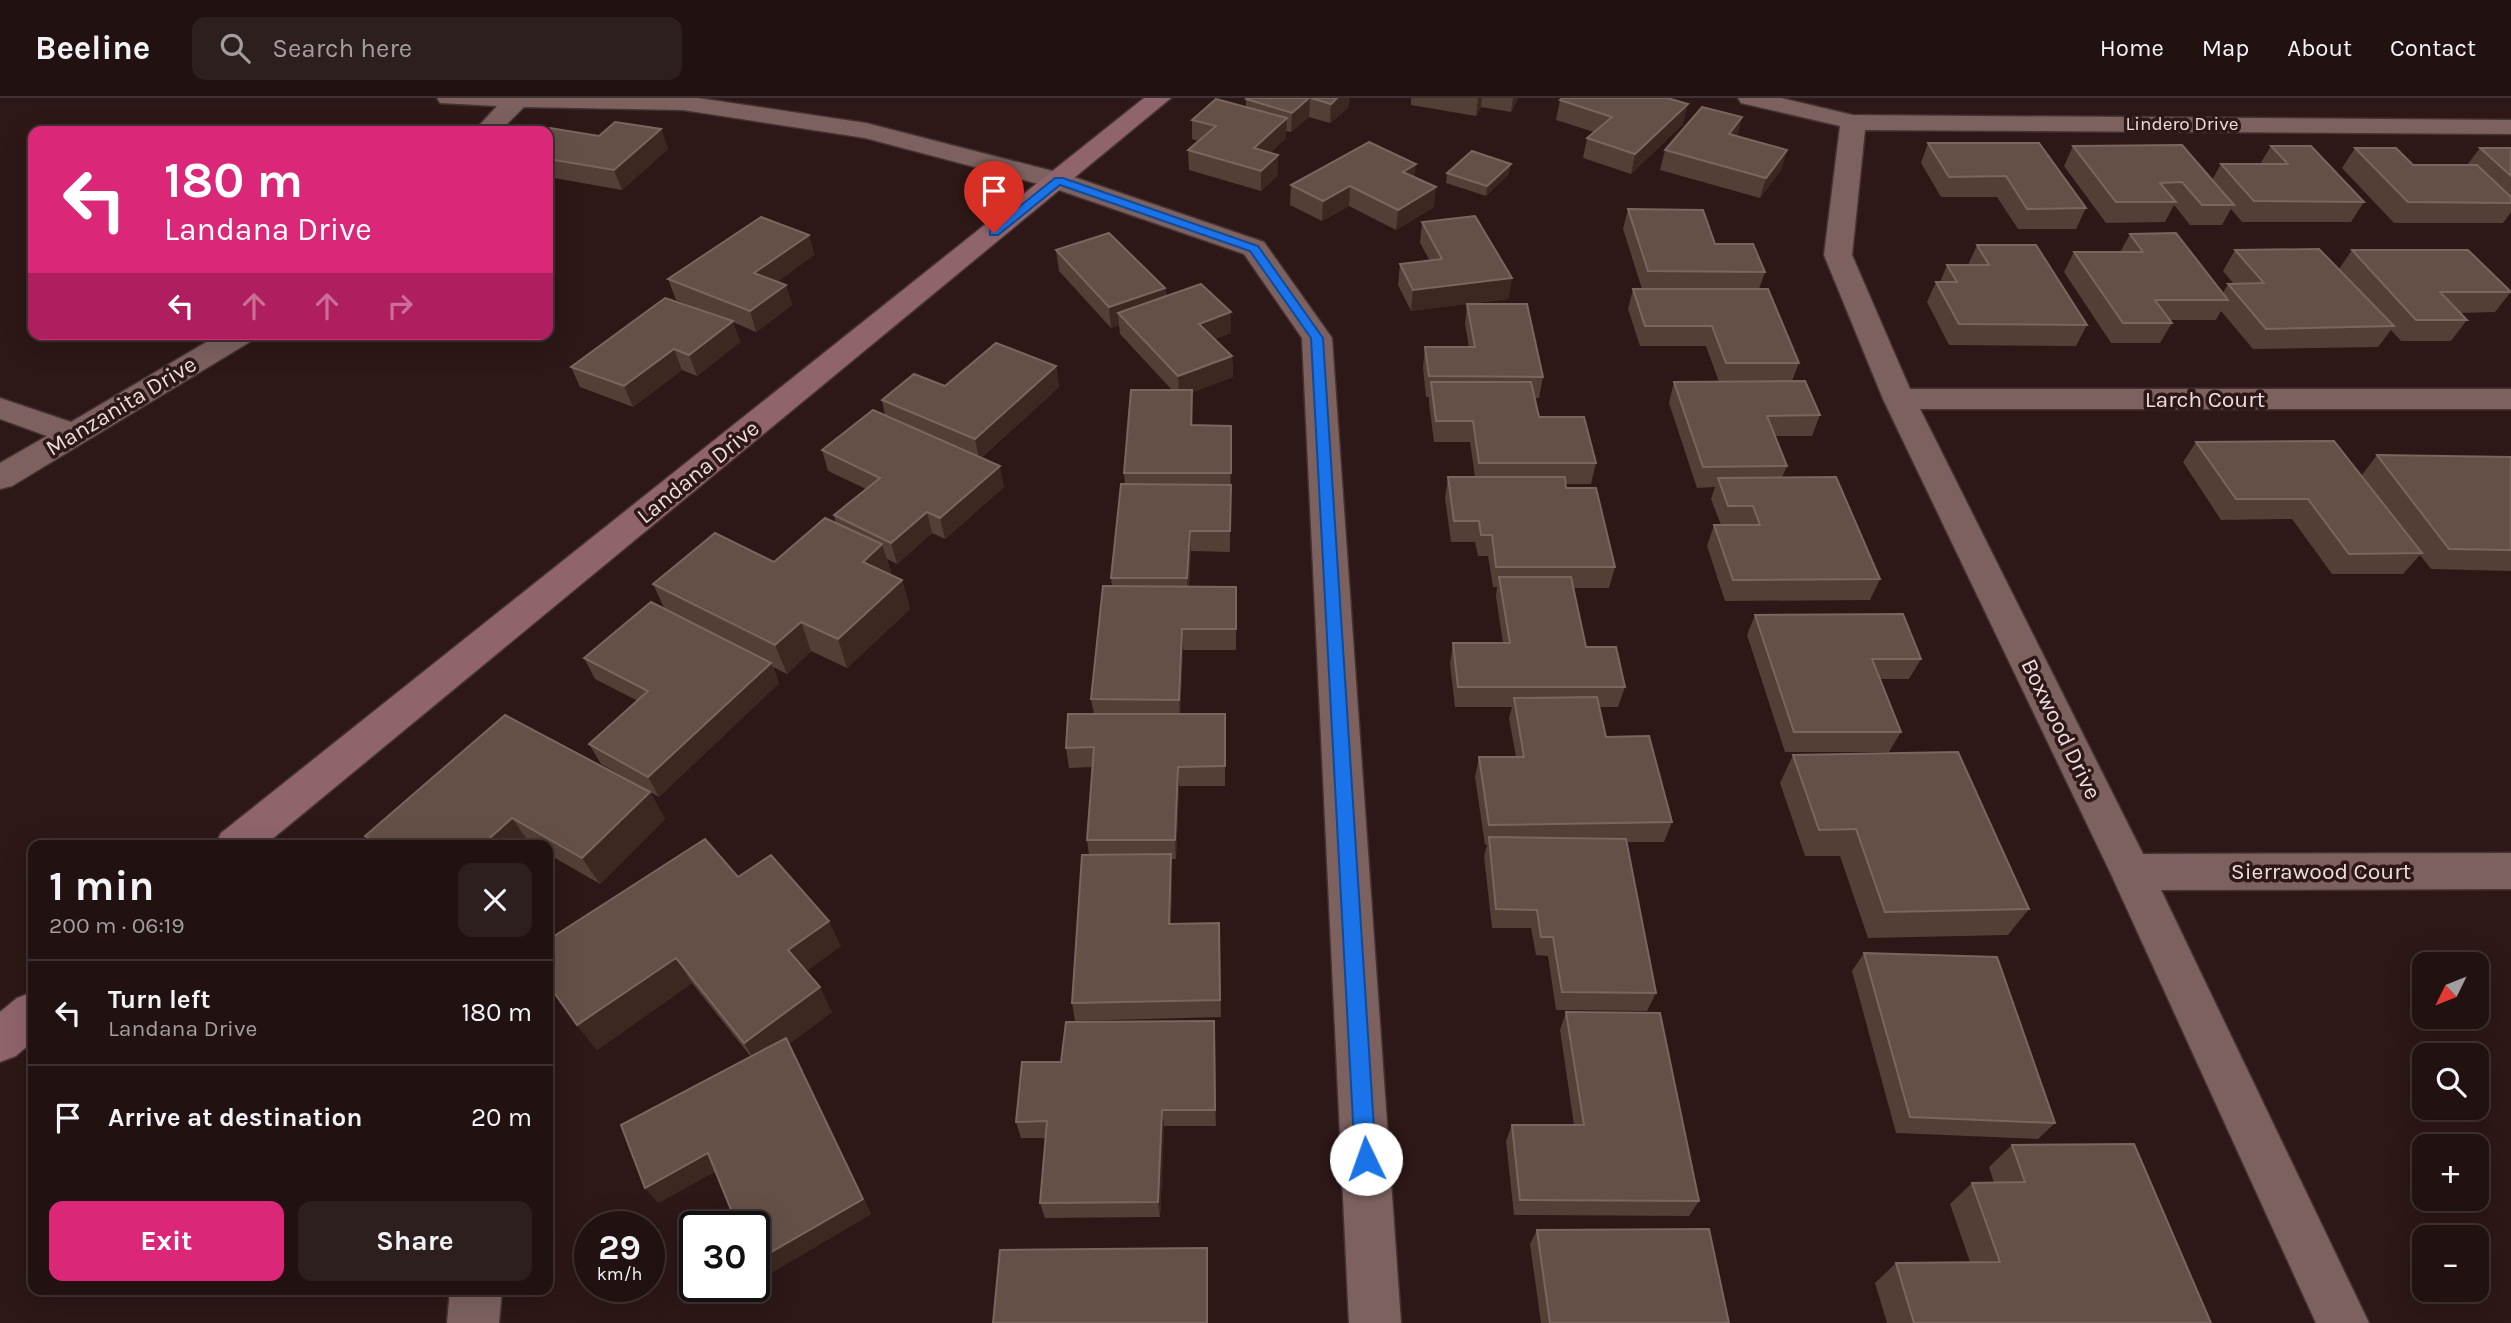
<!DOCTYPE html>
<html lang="en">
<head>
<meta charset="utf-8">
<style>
	body { margin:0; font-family:Karla,sans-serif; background:#2e1f1f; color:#f1f3f6; height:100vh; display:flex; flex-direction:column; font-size:26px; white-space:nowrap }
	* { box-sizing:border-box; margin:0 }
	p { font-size:23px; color:#a29d9f }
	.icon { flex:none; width:38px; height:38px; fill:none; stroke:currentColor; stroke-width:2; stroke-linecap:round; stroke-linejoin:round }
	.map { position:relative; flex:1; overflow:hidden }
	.side { position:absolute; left:28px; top:742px; width:525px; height:455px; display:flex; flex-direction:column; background:#211; border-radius:14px; box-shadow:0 7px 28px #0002,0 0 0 2px #3f3131 }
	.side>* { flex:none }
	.guide { position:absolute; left:28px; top:28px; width:525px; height:214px; border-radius:14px; box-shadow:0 7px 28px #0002,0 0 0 2px #3f3131; background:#db2777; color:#fff; overflow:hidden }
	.needle { width:46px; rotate:227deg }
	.tools { position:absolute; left:2412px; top:854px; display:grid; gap:14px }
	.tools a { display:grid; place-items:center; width:77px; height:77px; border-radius:14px; background:#211; box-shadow:0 7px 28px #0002,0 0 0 2px #3f3131; font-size:35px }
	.speed { position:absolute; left:574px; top:1113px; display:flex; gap:14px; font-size:35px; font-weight:700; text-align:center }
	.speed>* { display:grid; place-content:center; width:91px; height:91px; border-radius:50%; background:#211; box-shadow:0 7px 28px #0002,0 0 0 2px #3f3131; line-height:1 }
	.speed small { font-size:18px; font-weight:400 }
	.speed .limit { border:4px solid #111; border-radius:10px; background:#fff; color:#111 }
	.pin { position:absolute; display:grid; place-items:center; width:60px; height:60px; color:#fff; margin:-72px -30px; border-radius:50% 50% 50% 0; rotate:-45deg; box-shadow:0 0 7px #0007 }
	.pin .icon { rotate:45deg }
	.me { position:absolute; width:77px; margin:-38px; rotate:357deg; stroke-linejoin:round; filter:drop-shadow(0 0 5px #0008) }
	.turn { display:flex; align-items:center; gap:24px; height:147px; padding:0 21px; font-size:32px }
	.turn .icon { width:91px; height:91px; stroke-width:2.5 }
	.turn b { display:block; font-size:49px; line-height:60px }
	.lanes { display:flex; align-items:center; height:66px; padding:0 21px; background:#0003; justify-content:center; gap:35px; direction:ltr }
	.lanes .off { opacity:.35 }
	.round { display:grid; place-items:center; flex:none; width:74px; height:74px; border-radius:14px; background:#2e1f1f }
	.headline { display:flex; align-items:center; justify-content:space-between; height:119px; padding:0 21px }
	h1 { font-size:42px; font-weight:700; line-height:52px }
	.primary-button { display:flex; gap:14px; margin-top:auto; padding:14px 21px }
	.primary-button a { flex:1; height:80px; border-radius:14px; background:#db2777; color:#fff; font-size:28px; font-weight:700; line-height:80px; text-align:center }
	.primary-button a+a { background:#2e1f1f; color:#f1f3f6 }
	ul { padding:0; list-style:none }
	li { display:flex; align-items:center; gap:21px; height:105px; padding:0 21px; border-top:2px solid #3f3131 }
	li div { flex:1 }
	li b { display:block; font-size:26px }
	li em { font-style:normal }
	header { display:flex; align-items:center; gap:42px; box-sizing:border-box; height:98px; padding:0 35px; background:#211; border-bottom:2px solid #3f3131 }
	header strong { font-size:33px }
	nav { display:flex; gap:38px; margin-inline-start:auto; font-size:24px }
	.search { width:490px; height:63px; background:#2e1f1f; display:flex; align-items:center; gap:18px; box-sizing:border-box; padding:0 24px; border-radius:14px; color:#a29d9f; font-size:26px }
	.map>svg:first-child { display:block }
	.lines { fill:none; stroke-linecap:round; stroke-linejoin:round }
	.street-casing { stroke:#433; stroke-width:3 }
	.secondary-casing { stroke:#433; stroke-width:3 }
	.street { fill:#7c615f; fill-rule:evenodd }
	.secondary { fill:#8f646b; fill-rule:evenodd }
	.wall { fill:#533f35 }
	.shaded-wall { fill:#3d2821 }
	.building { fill:#645046; stroke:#79665e; stroke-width:2 }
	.route { fill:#1a73e8; stroke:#114b97; stroke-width:2 }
	.labels { text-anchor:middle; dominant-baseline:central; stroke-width:7; stroke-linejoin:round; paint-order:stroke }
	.far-street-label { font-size:19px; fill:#ecdcdb; stroke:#2d1717 }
	.street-label { font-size:23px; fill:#ecdcdb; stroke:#2d1717 }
</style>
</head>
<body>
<header>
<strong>Beeline</strong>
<div class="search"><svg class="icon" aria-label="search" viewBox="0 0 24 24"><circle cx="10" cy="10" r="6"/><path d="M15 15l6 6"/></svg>Search here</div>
<nav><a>Home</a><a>Map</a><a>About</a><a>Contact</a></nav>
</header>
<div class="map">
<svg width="2511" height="1225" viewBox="0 0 2511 1225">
	<rect width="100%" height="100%" fill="#2d1717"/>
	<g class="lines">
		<g class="street-casing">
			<g id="street">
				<path d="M437 0H698L866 25 1068 77 1264 144 1332 240 1401 1225H1349L1302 240 1244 156 1050 89 865 40 683 12 524 9 500 33H474L497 8 440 5Z"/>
				<path d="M1738 0H1781L1853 17 2511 22V36L1865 32 1852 157 1910 291H2511V311H1920L2143 756 2511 755V791L2161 792 2369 1225H2316L2110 774 1883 301 1824 157 1840 28 1741 5Z"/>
				<path d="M220 236H257L253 242 12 388 0 391V365L47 338 0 321V300L71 324Z"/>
				<path d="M450 1192H502L499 1225H447Z"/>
			</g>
		</g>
		<g class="secondary-casing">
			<g id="secondary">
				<path d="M1144 0H1171L265 747H215L221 735Z"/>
				<path d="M33 894V943L16 958 0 964V914L17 900Z"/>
			</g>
		</g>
		<use href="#street" class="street"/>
		<use href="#secondary" class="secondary"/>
	</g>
	<g class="wall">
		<path d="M1247 0H1349L1348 10 1330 25 1309 19 1291 34 1286 33V40L1270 55 1278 57V77L1261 93 1189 72 1188 52 1199 43 1192 41V22L1246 9V1Z"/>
		<path d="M1411 0H1518L1511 14 1481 9 1476 18 1411 7Z"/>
		<path d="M1560 2 1683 26 1631 76 1583 60 1587 40 1594 34 1556 22Z"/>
		<path d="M1742 19 1737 38 1787 52 1781 72 1760 100 1660 72 1665 52Z"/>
		<path d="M661 31 668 51 622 92 548 79V33L599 38Z"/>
		<path d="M1928 45 2086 110 2076 131H2018L1997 99H1941L1921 65Z"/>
		<path d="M2073 48 2212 82 2221 66H2260L2271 48 2364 104 2351 124H2242L2231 111 2222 127H2190L2174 107 2165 124 2106 125 2064 68Z"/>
		<path d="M2355 50 2413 67H2467L2480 50H2511V114L2503 125H2394L2342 70Z"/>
		<path d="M1447 75 1509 76 1486 98 1446 85Z"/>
		<path d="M1415 79 1434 109 1396 132 1349 108 1322 123 1290 107 1291 87Z"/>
		<path d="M1628 111 1715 146 1765 174 1759 191 1799 265 1792 283 1820 317 1812 338H1775L1787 368 1782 379 1880 481 1870 502 1725 503 1707 448 1714 427H1721L1711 401 1715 389 1697 390 1669 305 1674 284H1719L1706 248H1640L1628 211 1633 191H1642L1623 131Z"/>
		<path d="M1422 124 1512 180 1508 201 1468 206 1543 279 1539 300H1534L1539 319 1596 365 1591 386H1566V390L1615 469 1609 490H1573L1586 549 1625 589 1618 609H1599L1606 639 1672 724 1664 744H1627L1656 895 1647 913 1556 912 1548 858 1536 857 1531 830H1492L1484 758 1487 747H1485L1475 679 1479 659H1516L1509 620 1512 609H1455L1450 566 1453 545H1503L1496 499 1497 489H1493L1488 458H1478L1475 444H1451L1445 400 1448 379H1475L1470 344H1434L1429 305V299H1426L1423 270 1425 249H1469L1465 226 1467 206 1411 213 1398 187 1400 166 1430 163 1420 145Z"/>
		<path d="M2130 136 2223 195 2228 186H2234L2223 173 2235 152 2339 171 2352 152 2511 194 2495 214 2460 215 2467 222 2451 243H2401L2391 232 2378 249 2253 251 2221 213 2216 222H2170L2172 225 2160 245H2111L2064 174 2074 154H2120Z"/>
		<path d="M809 137 814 157 778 183 786 187 792 207 756 234 733 224 740 244 697 278 682 272 633 309 580 289 571 269 713 217 676 202 668 181Z"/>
		<path d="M1977 147 2087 227 2076 248 1949 247 1927 204 1936 184H1940L1947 167H1968Z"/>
		<path d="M1056 152 1165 190 1166 198 1231 214V235L1215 241 1232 258 1233 279 1193 294V327L1231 328 1230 454 1191 453 1189 489H1236V552H1183L1180 616H1225V688H1179L1176 761H1171L1172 775 1171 826 1220 844 1221 919 1075 923 1072 905 1089 757 1087 742 1093 669 1069 670 1066 650 1094 616 1091 601 1112 488 1111 480 1125 386 1124 375 1172 292 1120 236 1119 227 1111 230 1059 173Z"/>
		<path d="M1056 268 1059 289 981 360 1004 389 945 441 932 435 897 466 887 461 891 475 889 476 902 482 910 511 847 570 811 553 787 576 773 569 779 585 659 699 601 666 589 646 638 603 595 581 584 560 665 512 653 486 774 464 836 426 834 417 866 391 828 373 822 352 885 317 882 302 945 288Z"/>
		<path d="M2196 344 2361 378 2377 357 2511 359V473L2431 471 2420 457 2403 476H2332L2292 421 2221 422 2183 364Z"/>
		<path d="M1755 517 1921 561 1909 581H1880L1901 634 1889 654H1785L1747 537Z"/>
		<path d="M1793 657 2029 811 2008 837 1868 840 1840 758H1805L1780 685Z"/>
		<path d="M650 694 665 721 600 786 548 756V747H373L365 738Z"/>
		<path d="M738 779 841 848 806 873 832 914 789 946 871 1116 764 1179 716 1073 658 1105 751 959 692 885 597 952 577 927Z"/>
		<path d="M1864 855 2055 1025 2038 1041 1896 1035 1852 873Z"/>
		<path d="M1566 914 1699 1103 1689 1118 1514 1117 1506 1043 1512 1027H1574L1560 932Z"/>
		<path d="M1215 940 1216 1028H1164L1160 1119 1045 1120 1040 1105 1046 1040H1021L1016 1024 1061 964Z"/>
		<path d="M2012 1047 2211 1225H1887L1875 1185 1896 1165 1970 1164 1950 1106 1972 1085H1994L1989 1069Z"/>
		<path d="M1537 1132 1729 1225H1541L1530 1146Z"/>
	</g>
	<g class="shaded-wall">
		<path d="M1310 0 1309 19 1291 34 1292 15Z"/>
		<path d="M1337 0H1349L1348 10 1330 25 1331 6Z"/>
		<path d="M1478 0H1482L1481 9 1476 18Z"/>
		<path d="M1513 0H1518L1511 14Z"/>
		<path d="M1688 6 1683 26 1631 76 1635 56Z"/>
		<path d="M1742 19 1737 39 1729 36Z"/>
		<path d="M1287 20 1286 40 1254 70V50Z"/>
		<path d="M661 31 668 51 622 92 614 72Z"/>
		<path d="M1787 52 1781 72 1760 100 1766 80Z"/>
		<path d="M1278 57V77L1261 93V73Z"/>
		<path d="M1416 66 1414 86 1403 74Z"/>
		<path d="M1511 66 1509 76 1486 98 1487 88Z"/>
		<path d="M1350 88 1349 108 1322 123 1323 103Z"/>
		<path d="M1436 89 1434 109 1396 132 1398 112Z"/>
		<path d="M809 137 814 157 761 195 754 175Z"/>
		<path d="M1512 180 1508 201 1411 213 1413 192Z"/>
		<path d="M786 187 792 207 756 234 750 213Z"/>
		<path d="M1165 190 1166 211 1118 215 1119 227 1111 230 1109 209Z"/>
		<path d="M1231 214V235L1200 246 1199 226Z"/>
		<path d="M733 223 740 244 697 278 689 257Z"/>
		<path d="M674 251 682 272 633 309 624 288Z"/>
		<path d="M1232 258 1233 279 1193 294V313L1192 348 1179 299 1178 278Z"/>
		<path d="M1056 268 1059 289 979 361 975 341Z"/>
		<path d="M1000 368 1004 389 945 441 940 420Z"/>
		<path d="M927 414 932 435 897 466 891 445Z"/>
		<path d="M1190 433 1191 453 1188 501 1187 480Z"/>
		<path d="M882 446 891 475 871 493 863 464Z"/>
		<path d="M902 482 910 511 847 570 838 541Z"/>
		<path d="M801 524 811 553 787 576 775 547Z"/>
		<path d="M1182 531 1183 552 1180 622 1179 602Z"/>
		<path d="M771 565 779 585 659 699 648 679Z"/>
		<path d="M1178 669 1179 688 1176 761 1175 742Z"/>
		<path d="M650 694 665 721 600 786 582 760Z"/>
		<path d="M512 720 531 747H482Z"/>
		<path d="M1171 756 1172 775 1170 845 1169 826Z"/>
		<path d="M829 823 841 848 801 877 788 852Z"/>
		<path d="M676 860 692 885 597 952 577 927Z"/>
		<path d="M820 889 832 914 789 946 871 1116 764 1179 754 1166 759 969 744 945Z"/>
		<path d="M1214 923 1215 940 1216 1028 1215 1012Z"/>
		<path d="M1162 1012 1164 1028 1160 1119 1158 1104Z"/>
		<path d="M708 1055 720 1071 658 1105 645 1090Z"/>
		<path d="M1207 1150 1208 1164V1225H1207Z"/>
	</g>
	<g class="building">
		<path d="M1247 0H1309L1292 15 1246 1Z"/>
		<path d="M1311 0H1337L1331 6Z"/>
		<path d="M1562 0H1667L1688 6 1635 56 1587 40 1612 19 1560 2Z"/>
		<path d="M1216 1 1287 20 1254 50 1278 57 1261 73 1188 52 1216 28 1192 22Z"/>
		<path d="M1702 9 1742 19 1729 36 1787 52 1766 80 1665 52Z"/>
		<path d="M615 24 661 31 614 72 548 61V33H546L550 30 599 38Z"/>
		<path d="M1369 44 1416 66 1403 74 1436 89 1398 112 1350 88 1323 103 1291 87Z"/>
		<path d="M1928 45H2039L2086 110 2027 111 2006 78 1949 79Z"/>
		<path d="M2182 47 2234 107H2202L2182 84 2160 85 2176 104H2116L2073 48Z"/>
		<path d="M2271 48H2311L2364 104 2254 103 2221 66H2288Z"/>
		<path d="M2355 50H2396L2413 67H2477L2511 99V105L2408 104Z"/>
		<path d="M2480 50H2511V78Z"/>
		<path d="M1472 53 1511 66 1487 88 1447 75Z"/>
		<path d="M1628 111 1703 112 1715 146H1753L1765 174 1648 173Z"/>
		<path d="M1475 118 1512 180 1413 192 1400 166 1442 161 1422 124Z"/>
		<path d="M761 119 809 137 754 175 786 187 750 213 668 181Z"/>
		<path d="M1109 135 1165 190 1109 209 1056 152Z"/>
		<path d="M2176 135 2228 202H2155L2172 225H2123L2074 154H2143L2130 136Z"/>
		<path d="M1977 147H2036L2087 227 1959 226 1936 184H1957L1947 167H1989Z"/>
		<path d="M2319 151 2394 228 2266 231 2228 186 2264 185 2235 152Z"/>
		<path d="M2352 152H2468L2511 194H2440L2467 222H2416Z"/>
		<path d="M1201 186 1231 214 1199 226 1232 258 1178 278 1118 215Z"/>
		<path d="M1633 191H1768L1799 265H1726L1712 228H1645Z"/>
		<path d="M665 200 733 223 689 257 674 251 624 288 571 269Z"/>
		<path d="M1467 206H1527L1543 279 1429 278 1425 249H1475Z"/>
		<path d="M996 245 1056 268 975 341 882 302 914 276 945 288Z"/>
		<path d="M1805 283 1820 317 1767 318 1787 368 1703 369 1674 284Z"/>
		<path d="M1431 284H1531L1539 319H1584L1596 365H1479L1473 323H1436Z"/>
		<path d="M1131 292H1192L1191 327 1231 328V375H1124Z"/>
		<path d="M873 312 1000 368 940 420 927 414 891 445 834 417 880 380 822 352Z"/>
		<path d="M2334 343 2422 455 2349 456 2308 401H2236L2196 344Z"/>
		<path d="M2377 357 2511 359V452L2449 451Z"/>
		<path d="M1448 379H1565L1566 390H1596L1615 469H1496L1492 437H1481L1479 423H1454Z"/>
		<path d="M1836 379 1880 481 1733 482 1714 427H1760L1753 408H1728L1718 380Z"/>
		<path d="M1121 386 1231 387 1230 433H1190L1187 480H1111Z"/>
		<path d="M825 420 882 446 863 464 902 482 838 541 801 524 775 547 653 486 715 435 774 464Z"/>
		<path d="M1499 479H1571L1586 549H1616L1625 589H1458L1453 545H1510Z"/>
		<path d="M1103 488 1236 489V531H1182L1179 602 1091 601Z"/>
		<path d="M651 504 771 565 648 679 589 646 648 593 584 560Z"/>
		<path d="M1903 516 1921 561H1872L1901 634H1794L1755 517Z"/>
		<path d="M1597 599 1606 639 1649 638 1672 724 1489 727 1479 659H1524L1514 600Z"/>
		<path d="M1068 616H1225V668L1178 669 1175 742H1087L1094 649 1066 650Z"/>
		<path d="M505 617 650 694 582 760 512 720 482 747H381L365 738Z"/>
		<path d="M1958 654 2029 811 1885 814 1856 731 1819 732 1793 657Z"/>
		<path d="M1489 739 1626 741 1656 895 1562 894 1553 839H1541L1537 812 1496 811Z"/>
		<path d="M705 741 738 779 771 757 829 823 788 852 820 889 744 945 676 860 577 927 548 886V842Z"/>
		<path d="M1171 756 1169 826 1219 825 1220 902 1072 905 1082 757Z"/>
		<path d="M1864 855 1997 859 2055 1025 1910 1019Z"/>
		<path d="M1566 914 1660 915 1699 1103 1520 1102 1512 1027H1584Z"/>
		<path d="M1214 923 1215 1012H1162L1158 1104 1040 1105 1047 1023 1016 1024 1022 964H1061L1066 924Z"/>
		<path d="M786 940 863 1101 754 1164V1129H738L708 1055 645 1090 621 1027Z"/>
		<path d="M2134 1046 2211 1225H1914L1896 1165 2000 1164 1972 1085 2025 1084 2012 1047Z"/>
		<path d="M1709 1131 1729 1225H1550L1537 1132Z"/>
		<path d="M1207 1150V1225H993L1000 1152Z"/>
	</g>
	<path class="route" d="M1055 80H1063L1258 148 1323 240 1376 1061 1373 1068 1366 1071 1358 1068 1355 1061 1311 240 1250 153 1060 87 998 137H990V132Z"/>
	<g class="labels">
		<g class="far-street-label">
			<text x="2182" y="26">Lindero Drive</text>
		</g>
		<g class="street-label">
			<text x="2205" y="301">Larch Court</text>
			<text transform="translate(121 308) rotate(-31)">Manzanita Drive</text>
			<text transform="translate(698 374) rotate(-39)">Landana Drive</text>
			<text transform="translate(2061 631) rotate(64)">Boxwood Drive</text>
			<text x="2321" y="773">Sierrawood Court</text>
		</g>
	</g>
</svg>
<div class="tools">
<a><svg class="needle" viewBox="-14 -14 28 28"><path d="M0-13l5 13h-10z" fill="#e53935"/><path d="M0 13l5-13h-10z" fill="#a29d9f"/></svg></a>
<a><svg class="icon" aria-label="search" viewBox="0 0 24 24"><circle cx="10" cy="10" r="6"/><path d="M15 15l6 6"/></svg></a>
<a>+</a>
<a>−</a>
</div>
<div class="speed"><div>29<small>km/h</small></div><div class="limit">30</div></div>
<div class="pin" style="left:994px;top:135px;background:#d93025"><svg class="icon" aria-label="arrive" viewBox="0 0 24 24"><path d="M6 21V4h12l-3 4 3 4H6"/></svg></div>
<svg class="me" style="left:1366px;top:1061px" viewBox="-20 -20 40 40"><circle r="19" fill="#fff"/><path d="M0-13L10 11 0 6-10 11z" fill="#1a73e8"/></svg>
<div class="guide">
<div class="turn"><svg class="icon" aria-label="left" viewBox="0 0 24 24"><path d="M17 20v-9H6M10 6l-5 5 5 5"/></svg><div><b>180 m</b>Landana Drive</div></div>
<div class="lanes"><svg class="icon" aria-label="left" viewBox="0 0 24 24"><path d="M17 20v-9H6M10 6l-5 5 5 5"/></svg><svg class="icon off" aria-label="ahead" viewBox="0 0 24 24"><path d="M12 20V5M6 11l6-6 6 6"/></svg><svg class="icon off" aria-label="ahead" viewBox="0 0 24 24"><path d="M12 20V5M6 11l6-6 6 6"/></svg><svg class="icon off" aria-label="right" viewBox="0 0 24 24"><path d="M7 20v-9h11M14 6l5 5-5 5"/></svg></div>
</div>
<section class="side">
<div class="headline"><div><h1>1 min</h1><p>200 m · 06:19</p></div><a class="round"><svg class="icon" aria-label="close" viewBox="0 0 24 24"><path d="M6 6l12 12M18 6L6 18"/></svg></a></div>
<ul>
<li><svg class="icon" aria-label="left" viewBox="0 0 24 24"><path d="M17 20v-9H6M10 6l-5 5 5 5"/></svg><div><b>Turn left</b><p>Landana Drive</p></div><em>180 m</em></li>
<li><svg class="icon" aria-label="arrive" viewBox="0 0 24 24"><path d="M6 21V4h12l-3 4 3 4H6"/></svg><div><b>Arrive at destination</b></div><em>20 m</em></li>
</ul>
<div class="primary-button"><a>Exit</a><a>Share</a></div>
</section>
</div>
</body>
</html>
